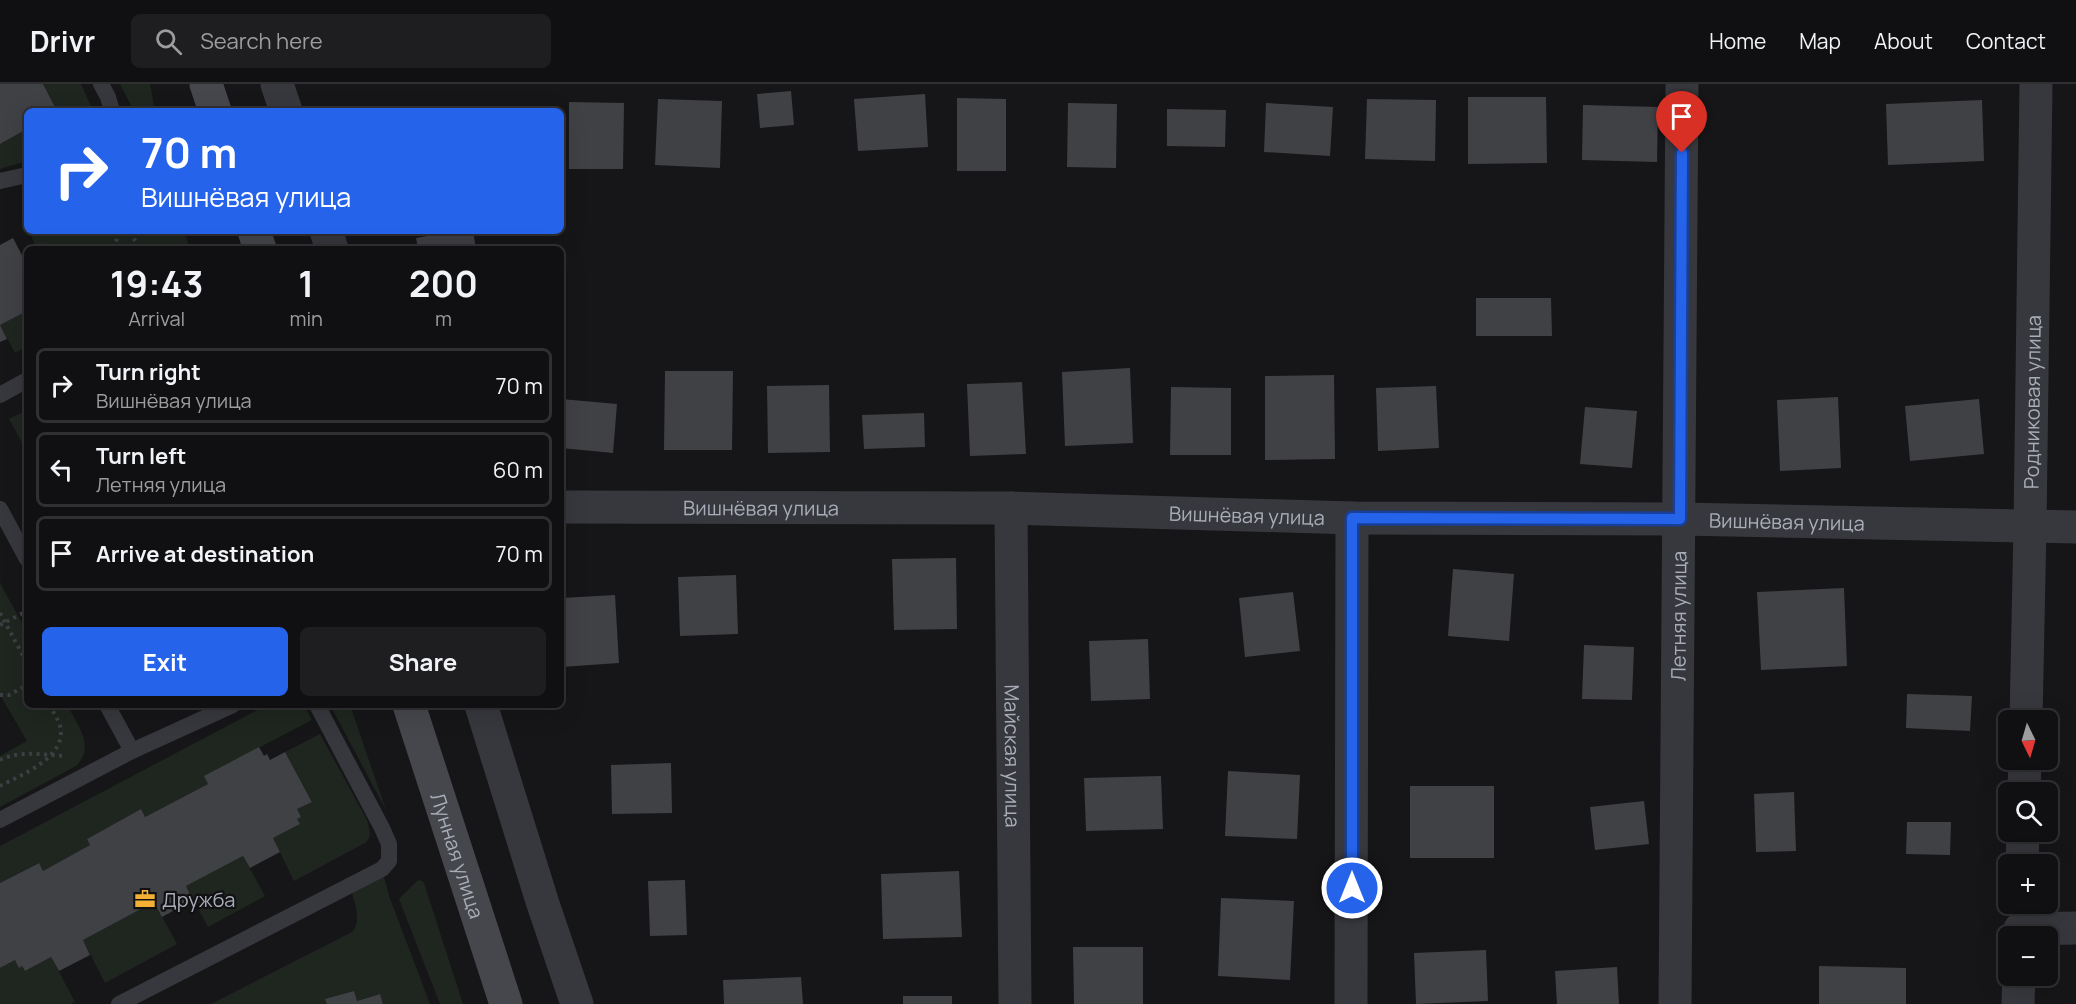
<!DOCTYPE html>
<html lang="en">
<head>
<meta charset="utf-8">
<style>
	body { margin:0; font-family:Manrope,sans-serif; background:#1e1e20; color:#f1f3f6; height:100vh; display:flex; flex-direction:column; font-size:22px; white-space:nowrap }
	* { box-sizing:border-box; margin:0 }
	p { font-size:20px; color:#9c9d9f }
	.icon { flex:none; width:33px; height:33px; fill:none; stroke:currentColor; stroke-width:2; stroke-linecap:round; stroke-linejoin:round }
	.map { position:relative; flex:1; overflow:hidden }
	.sheet { position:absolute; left:24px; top:162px; width:540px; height:462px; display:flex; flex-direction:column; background:#101012; border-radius:9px; box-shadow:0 6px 24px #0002,0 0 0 2px #303032 }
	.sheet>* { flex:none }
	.guide { position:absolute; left:24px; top:24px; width:540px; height:126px; border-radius:9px; box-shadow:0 6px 24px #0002,0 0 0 2px #303032; background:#2563eb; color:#fff; overflow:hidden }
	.needle { width:39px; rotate:175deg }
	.fabs { position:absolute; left:1998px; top:626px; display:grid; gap:12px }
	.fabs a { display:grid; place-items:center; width:60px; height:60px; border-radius:9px; background:#101012; box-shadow:0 6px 24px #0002,0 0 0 2px #303032; font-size:30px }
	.pin { position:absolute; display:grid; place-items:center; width:51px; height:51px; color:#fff; margin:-62px -26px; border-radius:50% 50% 50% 0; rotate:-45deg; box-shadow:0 0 6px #0007 }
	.pin .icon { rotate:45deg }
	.me { position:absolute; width:66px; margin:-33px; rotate:0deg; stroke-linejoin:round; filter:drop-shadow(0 0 4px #0008) }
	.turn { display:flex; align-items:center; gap:21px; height:126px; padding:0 18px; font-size:27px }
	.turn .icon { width:78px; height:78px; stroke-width:2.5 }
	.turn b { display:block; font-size:42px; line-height:51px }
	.eta { display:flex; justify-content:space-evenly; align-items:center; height:102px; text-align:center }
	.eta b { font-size:36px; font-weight:700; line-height:42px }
	.cta { display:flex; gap:12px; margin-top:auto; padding:12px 18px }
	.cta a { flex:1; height:69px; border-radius:9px; background:#2563eb; color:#fff; font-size:24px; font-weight:700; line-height:69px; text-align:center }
	.cta a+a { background:#1e1e20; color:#f1f3f6 }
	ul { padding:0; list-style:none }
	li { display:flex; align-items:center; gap:18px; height:75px; margin:0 12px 9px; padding:0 6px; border:3px solid #303032; border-radius:9px }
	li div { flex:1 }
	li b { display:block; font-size:22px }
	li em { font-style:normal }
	header { display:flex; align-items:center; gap:36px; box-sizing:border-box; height:84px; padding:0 30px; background:#101012; border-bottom:2px solid #303032 }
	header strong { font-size:28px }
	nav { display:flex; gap:33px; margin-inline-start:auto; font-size:21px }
	.search { width:420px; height:54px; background:#1e1e20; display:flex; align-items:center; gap:15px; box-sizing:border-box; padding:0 21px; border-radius:9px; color:#9c9d9f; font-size:22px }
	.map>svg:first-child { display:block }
	.green { fill:#1e261f }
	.building { fill:#404145 }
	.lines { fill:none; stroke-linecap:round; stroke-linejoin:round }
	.path { stroke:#3d3f44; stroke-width:4; stroke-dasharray:3 4.5; stroke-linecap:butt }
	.lane { stroke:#37383d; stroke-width:16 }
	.street { stroke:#37383d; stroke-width:33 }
	.secondary { stroke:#45474d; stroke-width:33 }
	.route-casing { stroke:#184099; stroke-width:15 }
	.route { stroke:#2563eb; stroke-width:10 }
	.labels { text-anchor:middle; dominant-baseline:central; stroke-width:4.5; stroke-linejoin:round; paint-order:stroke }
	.street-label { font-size:20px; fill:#a8adb8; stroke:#111113 }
	.poi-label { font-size:20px; fill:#a8adb8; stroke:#111113; text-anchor:start }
</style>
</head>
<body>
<header>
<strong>Drivr</strong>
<div class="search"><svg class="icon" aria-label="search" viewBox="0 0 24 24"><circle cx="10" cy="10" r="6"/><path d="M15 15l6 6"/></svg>Search here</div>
<nav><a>Home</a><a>Map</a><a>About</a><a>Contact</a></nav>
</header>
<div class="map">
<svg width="2076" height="920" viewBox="0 0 2076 920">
	<rect width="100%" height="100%" fill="#161618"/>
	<g class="green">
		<path d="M43 0H81L93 27H57Z"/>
		<path d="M120 0H150L155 27H134Z"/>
		<path d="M27 45V77L0 85V60Z"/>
		<path d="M29 147H184L190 165H37Z"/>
		<path d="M27 227V262L15 269 0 241Z"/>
		<path d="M27 326V368L9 335Z"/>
		<path d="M0 499 27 548V621H67C77 640 96 663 76 682L0 723V672L27 657 0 611Z"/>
		<path d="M267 621H304L312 636 205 692 208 700 145 733 141 725 87 755 90 761 43 787 38 779 0 799V762Z"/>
		<path d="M330 621H350L386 726Z"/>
		<path d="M320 650 367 736C369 744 373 752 365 759L294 797 273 754 300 740 297 735 301 733 297 725 312 717 285 668Z"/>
		<path d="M243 772 265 812 208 843 186 802Z"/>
		<path d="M382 785 389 812 430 920H383L379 910 357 917 354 907 326 915 327 920H211L352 848C363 836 353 816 350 801Z"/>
		<path d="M421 796 424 799 463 920H440L399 815 417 797Z"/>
		<path d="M154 818 177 860 105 899 83 856Z"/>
		<path d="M51 873 75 918 70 920H0V884L15 876 19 883 22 882 25 887Z"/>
	</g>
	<g class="building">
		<path d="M0 0H43L57 27H27V45L0 60Z"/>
		<path d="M791 7 794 41 760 44 757 10Z"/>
		<path d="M925 10 928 63 858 67 854 15Z"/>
		<path d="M1468 13H1546L1547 79 1468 80Z"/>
		<path d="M957 14 1006 15V87H957Z"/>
		<path d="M658 15 722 17 720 84 655 81Z"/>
		<path d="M1367 15 1436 16 1435 77 1365 75Z"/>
		<path d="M1982 16 1984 77 1888 81 1886 20Z"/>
		<path d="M569 18 624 19 623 85H569Z"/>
		<path d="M1068 19 1117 20 1116 84 1067 83Z"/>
		<path d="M1266 19 1333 23 1330 72 1264 68Z"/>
		<path d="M1583 21 1658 23 1657 78 1582 76Z"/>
		<path d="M1167 25 1226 26 1225 63 1167 62Z"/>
		<path d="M456 147H473L476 165H418L416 154Z"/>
		<path d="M13 154 27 181V210L24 211 27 217V220L25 222 27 227 0 241V161Z"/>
		<path d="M1476 214H1551L1552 252H1476Z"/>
		<path d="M0 241 7 255 0 258Z"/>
		<path d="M1130 284 1133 359 1065 362 1062 288Z"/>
		<path d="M665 287H733L732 366H664Z"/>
		<path d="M1334 291 1335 375 1265 376V292Z"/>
		<path d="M1022 298 1026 370 970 372 967 300Z"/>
		<path d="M829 301 830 368 768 369 767 302Z"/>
		<path d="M1436 302 1439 364 1378 367 1376 304Z"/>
		<path d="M1171 303 1231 304V371H1170Z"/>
		<path d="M1838 313 1841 384 1780 387 1777 316Z"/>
		<path d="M561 315 617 320 613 369 561 364Z"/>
		<path d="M1979 315 1984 370 1910 377 1905 322Z"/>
		<path d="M1585 323 1637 327 1632 384 1580 380Z"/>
		<path d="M924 329 925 363 864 365 862 331Z"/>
		<path d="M956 474 957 545 894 546 892 475Z"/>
		<path d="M1453 485 1514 490 1509 557 1448 552Z"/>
		<path d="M736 491 738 550 680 552 678 493Z"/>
		<path d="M1844 504 1847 582 1761 586 1757 508Z"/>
		<path d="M1293 508 1300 567 1245 573 1239 514Z"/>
		<path d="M615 511 619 579 561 583V514Z"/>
		<path d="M1148 555 1150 615 1091 617 1089 557Z"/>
		<path d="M1584 561 1634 563 1632 616 1582 615Z"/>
		<path d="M1907 610 1972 612 1970 647 1906 644Z"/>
		<path d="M259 663 264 672 267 670 270 676 285 668 312 718 297 725 301 733 297 735 300 740 273 754 280 768 250 784 243 772 186 802 193 816 162 833 154 818 83 856 90 871 59 887 51 873 25 887 22 882 19 884 15 876 0 884V799L39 779 43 787 90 761 87 755 141 725 145 733 208 700 204 692Z"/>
		<path d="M671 679 672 729 612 730 611 681Z"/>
		<path d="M1228 687 1300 691 1297 755 1225 752Z"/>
		<path d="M1161 692 1163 745 1086 747 1084 694Z"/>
		<rect x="1410" y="702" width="84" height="72"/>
		<path d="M1794 708 1796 767 1756 768 1754 710Z"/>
		<path d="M1644 717 1649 760 1595 766 1590 723Z"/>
		<path d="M1907 738H1951L1950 771 1906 770Z"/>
		<path d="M959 787 962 853 883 855 881 790Z"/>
		<path d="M685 796 687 851 650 852 648 797Z"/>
		<path d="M1221 814 1294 817 1290 896 1218 892Z"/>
		<path d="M1073 863H1143V920H1074Z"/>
		<path d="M1486 866 1488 917 1416 920 1414 869Z"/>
		<path d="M1819 882 1906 884V920H1819Z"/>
		<path d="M1617 883 1619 920H1557L1555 887Z"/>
		<path d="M801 893 803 920H724L723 896Z"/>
		<path d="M354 907 357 917 380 910 383 920H327L325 915Z"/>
		<rect x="903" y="912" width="49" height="8"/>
	</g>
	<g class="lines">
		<g class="path">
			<path d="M116 147 127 149 134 147"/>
			<path d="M130 148 140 165"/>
			<path d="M114 165 119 148"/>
			<path d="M0 529 27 579"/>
			<path d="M0 541 27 527"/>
			<path d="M0 611H9L27 601"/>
			<path d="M0 676C20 666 44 671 66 672"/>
			<path d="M0 702C21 691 68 673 60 642 58 635 53 628 50 621"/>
		</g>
		<g class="lane">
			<path d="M101 0 108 13 112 27"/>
			<path d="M0 97 27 91"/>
			<path d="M0 311 27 296"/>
			<path d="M0 425 27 475"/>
			<path d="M107 621 132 667"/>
			<path d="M0 736 132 667 233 621"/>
			<path d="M119 920 382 785 389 777V760L382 744 317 621"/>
		</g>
		<g class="street">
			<path d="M277 0 286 27"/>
			<path d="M326 147 332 165"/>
			<path id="s1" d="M561 423 1011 424 1352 434 1680 435 2076 443"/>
			<path id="s2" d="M1011 424 1015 920"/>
			<path d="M481 621 543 820 577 920"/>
			<path id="s3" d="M2026 636 2030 442 2036 0"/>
			<path d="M2024 708 2025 675"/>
			<path d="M2022 780 2023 747"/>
			<path d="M2020 845 2076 844"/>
			<path d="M1351 920 1352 434"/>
			<path id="s4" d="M1675 920 1682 0"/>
			<path d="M2018 920 2019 891"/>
		</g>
		<g class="secondary">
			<path d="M206 0 215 27"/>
			<path d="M254 147 260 165"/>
			<path id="s5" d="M409 621 506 920"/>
		</g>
	</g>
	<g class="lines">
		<g class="route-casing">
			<path id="route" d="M1352 804V434L1680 435 1682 69"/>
		</g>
		<use href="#route" class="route"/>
	</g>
	<defs>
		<g id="office-bare" transform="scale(1.62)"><path d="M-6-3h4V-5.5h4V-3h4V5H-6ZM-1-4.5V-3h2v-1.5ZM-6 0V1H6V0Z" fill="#f2b134" stroke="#111113" stroke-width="2.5" paint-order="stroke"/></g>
	</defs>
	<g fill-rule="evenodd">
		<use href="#office-bare" x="145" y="815"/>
	</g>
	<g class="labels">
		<g class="street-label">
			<text stroke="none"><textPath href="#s3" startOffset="318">Родниковая улица</textPath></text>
			<text stroke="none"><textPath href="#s1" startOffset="200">Вишнёвая улица</textPath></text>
			<text stroke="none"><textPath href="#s1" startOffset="686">Вишнёвая улица</textPath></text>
			<text stroke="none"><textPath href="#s1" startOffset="1226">Вишнёвая улица</textPath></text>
			<text stroke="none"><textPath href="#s4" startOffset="388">Летняя улица</textPath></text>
			<text stroke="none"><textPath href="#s2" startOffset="248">Майская улица</textPath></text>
			<text stroke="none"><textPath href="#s5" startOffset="158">Лунная улица</textPath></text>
		</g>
		<g class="poi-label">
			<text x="162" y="815">Дружба</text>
		</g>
	</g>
</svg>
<div class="fabs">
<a><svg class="needle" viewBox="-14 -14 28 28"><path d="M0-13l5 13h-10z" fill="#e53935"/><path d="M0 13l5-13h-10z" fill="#9c9d9f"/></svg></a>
<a><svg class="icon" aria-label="search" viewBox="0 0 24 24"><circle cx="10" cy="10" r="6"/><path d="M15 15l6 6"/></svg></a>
<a>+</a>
<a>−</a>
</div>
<div class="pin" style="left:1682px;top:69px;background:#d93025"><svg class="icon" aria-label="arrive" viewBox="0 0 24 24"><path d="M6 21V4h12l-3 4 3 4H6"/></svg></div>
<svg class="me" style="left:1352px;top:804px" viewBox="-20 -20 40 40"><circle r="17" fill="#2563eb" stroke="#fff" stroke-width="3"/><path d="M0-11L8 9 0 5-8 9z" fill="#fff"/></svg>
<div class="guide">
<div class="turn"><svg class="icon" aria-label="right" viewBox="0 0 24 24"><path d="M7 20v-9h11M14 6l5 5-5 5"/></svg><div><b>70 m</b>Вишнёвая улица</div></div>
</div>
<section class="sheet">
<div class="eta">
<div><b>19:43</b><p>Arrival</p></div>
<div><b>1</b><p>min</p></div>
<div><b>200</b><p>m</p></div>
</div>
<ul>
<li><svg class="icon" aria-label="right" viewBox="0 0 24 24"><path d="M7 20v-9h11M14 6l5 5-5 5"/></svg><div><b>Turn right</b><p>Вишнёвая улица</p></div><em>70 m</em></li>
<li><svg class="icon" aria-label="left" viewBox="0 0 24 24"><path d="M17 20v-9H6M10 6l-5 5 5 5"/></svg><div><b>Turn left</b><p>Летняя улица</p></div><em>60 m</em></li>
<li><svg class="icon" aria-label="arrive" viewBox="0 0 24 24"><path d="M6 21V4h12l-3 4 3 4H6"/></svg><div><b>Arrive at destination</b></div><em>70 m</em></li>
</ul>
<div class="cta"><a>Exit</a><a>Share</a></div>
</section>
</div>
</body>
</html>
